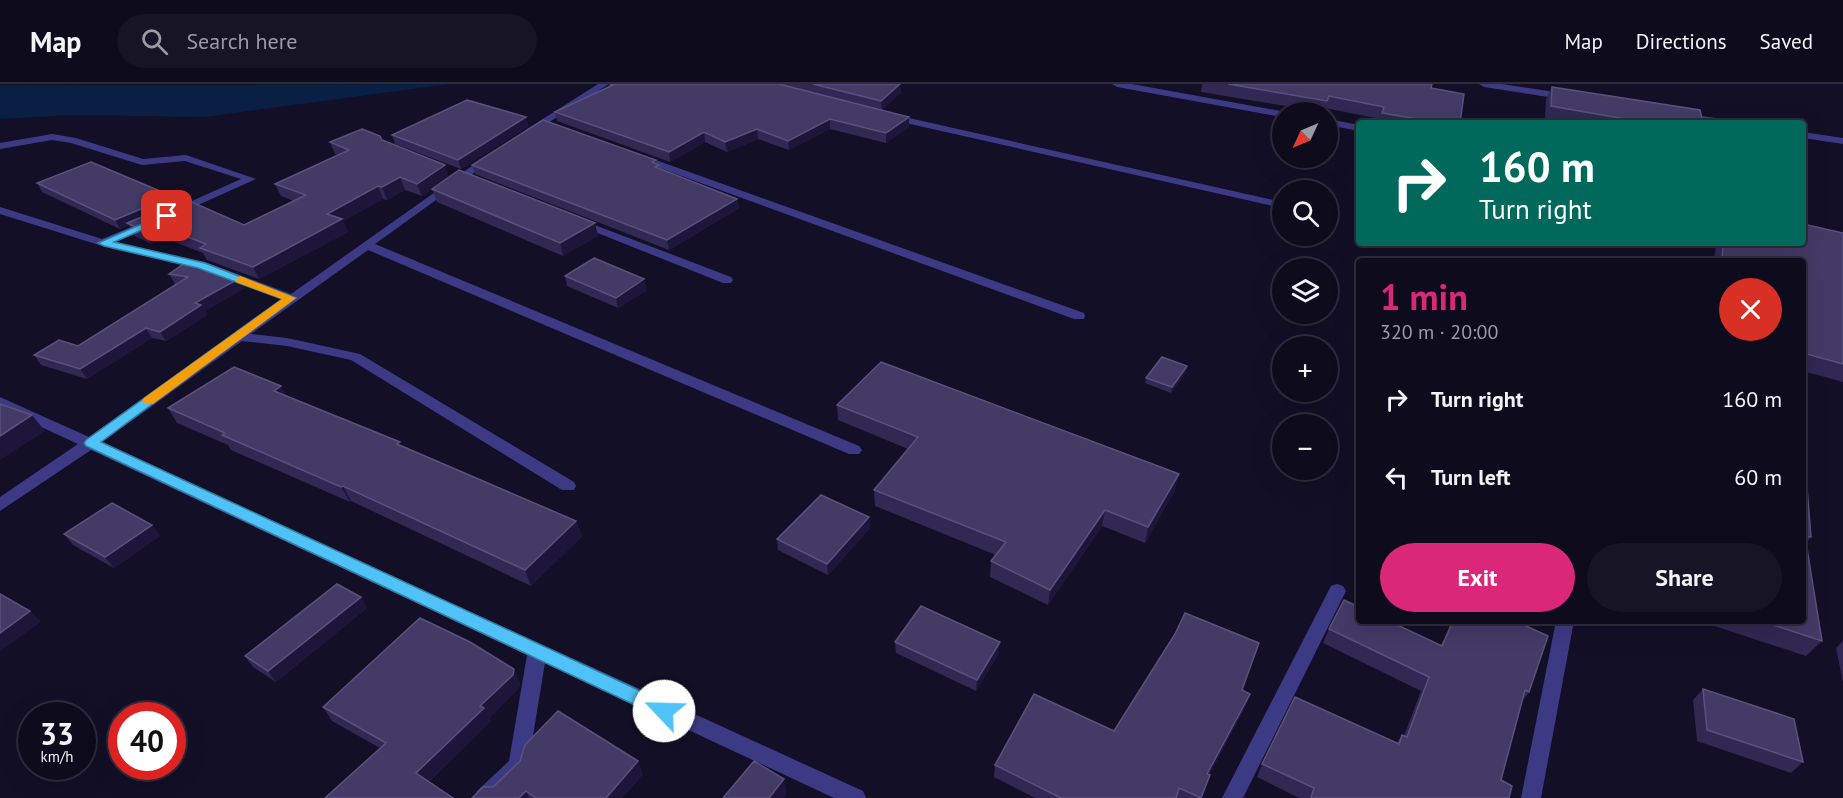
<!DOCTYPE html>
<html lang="en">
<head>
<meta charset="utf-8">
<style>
	body { margin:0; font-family:"PT Sans",sans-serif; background:#171425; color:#f1f3f6; height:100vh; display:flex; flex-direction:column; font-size:22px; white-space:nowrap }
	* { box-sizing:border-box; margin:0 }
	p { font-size:20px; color:#9b9ba3 }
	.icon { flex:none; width:33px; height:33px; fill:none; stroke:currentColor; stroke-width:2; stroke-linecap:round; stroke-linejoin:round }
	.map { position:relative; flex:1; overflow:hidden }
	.drawer { position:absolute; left:1356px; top:174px; width:450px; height:366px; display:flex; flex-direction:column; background:#0e0b1c; border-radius:6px; box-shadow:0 6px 24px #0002,0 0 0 2px #2e2b3b }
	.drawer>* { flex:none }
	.hud { position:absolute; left:1356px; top:36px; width:450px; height:126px; border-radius:6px; box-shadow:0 6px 24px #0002,0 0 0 2px #2e2b3b; background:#00695c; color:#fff; overflow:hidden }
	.needle { width:39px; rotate:226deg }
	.buttons { position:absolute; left:1272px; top:18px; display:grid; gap:12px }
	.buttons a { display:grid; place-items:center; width:66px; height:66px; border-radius:50%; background:#0e0b1c; box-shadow:0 6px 24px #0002,0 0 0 2px #2e2b3b; font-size:30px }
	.speed { position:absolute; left:18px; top:618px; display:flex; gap:12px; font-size:30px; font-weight:700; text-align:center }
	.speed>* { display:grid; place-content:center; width:78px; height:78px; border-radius:50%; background:#0e0b1c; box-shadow:0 6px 24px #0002,0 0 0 2px #2e2b3b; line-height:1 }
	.speed small { font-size:15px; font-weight:400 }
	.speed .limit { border:9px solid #d22; background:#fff; color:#111 }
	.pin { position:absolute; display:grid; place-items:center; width:51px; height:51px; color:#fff; margin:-26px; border-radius:12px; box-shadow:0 3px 9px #0006 }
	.me { position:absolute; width:66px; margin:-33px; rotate:294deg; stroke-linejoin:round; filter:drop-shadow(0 0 4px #0008) }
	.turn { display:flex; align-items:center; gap:21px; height:126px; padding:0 24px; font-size:27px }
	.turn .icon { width:78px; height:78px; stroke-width:2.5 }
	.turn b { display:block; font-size:42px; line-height:51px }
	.round { display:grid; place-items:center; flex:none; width:63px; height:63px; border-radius:32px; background:#171425 }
	.summary { display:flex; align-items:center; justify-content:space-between; height:102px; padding:0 24px }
	h1 { font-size:36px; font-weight:800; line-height:45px; color:#db2777 }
	.primary-button { display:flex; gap:12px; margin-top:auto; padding:12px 24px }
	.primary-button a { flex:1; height:69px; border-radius:36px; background:#db2777; color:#fff; font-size:24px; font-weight:800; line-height:69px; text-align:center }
	.primary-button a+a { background:#171425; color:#f1f3f6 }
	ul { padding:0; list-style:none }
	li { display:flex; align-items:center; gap:18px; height:78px; padding:0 24px }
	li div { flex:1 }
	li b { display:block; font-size:22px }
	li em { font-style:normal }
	header { display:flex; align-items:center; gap:36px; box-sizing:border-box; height:84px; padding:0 30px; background:#0e0b1c; border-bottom:2px solid #2e2b3b }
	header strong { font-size:28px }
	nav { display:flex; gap:33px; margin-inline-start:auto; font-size:21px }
	.search { width:420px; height:54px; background:#171425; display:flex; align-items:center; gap:15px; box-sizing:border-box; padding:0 21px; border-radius:33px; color:#9b9ba3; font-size:22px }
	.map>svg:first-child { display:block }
	.water { fill:#0a1f44 }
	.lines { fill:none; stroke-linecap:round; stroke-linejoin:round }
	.minor { fill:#3d3a85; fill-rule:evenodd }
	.wall { fill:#312854 }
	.shaded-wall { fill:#1d163a }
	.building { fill:#433a66; stroke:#5a527e; stroke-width:1.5 }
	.route { fill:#4fc3f7; stroke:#337fa1; stroke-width:1.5 }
	.slow { fill:#f59e0b }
</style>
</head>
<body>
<header>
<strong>Map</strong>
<div class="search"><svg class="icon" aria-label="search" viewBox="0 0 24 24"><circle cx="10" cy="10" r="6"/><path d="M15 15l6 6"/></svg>Search here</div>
<nav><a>Map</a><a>Directions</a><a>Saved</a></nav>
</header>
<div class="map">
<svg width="1843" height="714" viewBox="0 0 1843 714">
	<rect width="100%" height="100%" fill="#130f26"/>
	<path class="water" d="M450 0 204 33 73 31 0 35V1Z"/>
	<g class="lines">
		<g class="minor">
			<path d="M598 0H609L532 49 524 47Z"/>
			<path d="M1112 0H1132L1286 28H1282V33L1117 3Z"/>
			<path d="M1479 0H1502L1568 10 1573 13 1568 16 1484 3Z"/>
			<path d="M1683 29 1728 36 1733 39H1709L1680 34 1678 32Z"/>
			<path d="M891 30 1282 118V124L888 35 886 33Z"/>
			<path d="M1328 35 1359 41V47L1328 41Z"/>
			<path d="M1803 48 1843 54V60L1803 54Z"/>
			<path d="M52 50 76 54 143 75 186 71 256 95 178 130 174 129V125L241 95 185 77 142 81 71 59 52 56 0 65V59Z"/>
			<path d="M489 70 493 71V75L375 160 859 362 862 366 859 370H849L368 166 251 250 287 254 360 270 574 398 576 402 574 406H562L351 276 287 262 242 257 101 359 863 707 866 714H834L545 579 528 682 525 689 499 714H474L477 707 509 677 527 571 91 366 0 427V413L78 360 0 324V313L89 353 283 215 197 184 99 161 0 130V123L102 155 146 137H154V141L115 158 205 178 291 210Z"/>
			<path d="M639 70 1084 229 1085 232 1084 235H1074L635 75V71Z"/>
			<path d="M579 135 731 193 733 196 731 199H723L575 140 573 138Z"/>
			<path d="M1337 500 1343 502 1346 507 1243 714H1222L1331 502Z"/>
			<path d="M1556 537H1574L1541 714H1521Z"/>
		</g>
	</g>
	<g class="wall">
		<path d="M608 0H901V8L882 26 827 12 909 43 886 59 830 45 789 66 758 55 727 68 705 58 670 78 557 37 555 28 609 3Z"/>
		<path d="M1202 0H1432L1431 4 1460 39H1379L1380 35 1325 24 1323 28H1322L1201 8Z"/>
		<path d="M1552 3 1703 39H1566L1545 35 1546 15Z"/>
		<path d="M529 42 461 85 395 60 392 51Z"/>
		<path d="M382 56 449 93 422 112 405 106 387 116 383 115 343 137 348 148 259 195 207 176 203 169 164 154 151 160 135 152 129 141 120 145 42 108 37 99 172 112 176 119 244 141 294 117 281 112 275 100 338 71 335 70 330 58Z"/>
		<path d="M656 76 657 80 659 85 737 115 739 124 669 166 475 90 472 81Z"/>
		<path d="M432 105 598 152 563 172 437 118Z"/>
		<path d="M1843 149V298L1803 287V177H1714L1716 159H1803Z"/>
		<path d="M189 176 245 204 205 227 207 231 166 257 152 254 87 295 41 281 34 271 78 262 177 200H175L169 190Z"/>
		<path d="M565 192 647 206 618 224 567 202Z"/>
		<path d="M1186 288 1171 309 1145 299 1146 294Z"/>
		<path d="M287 312 576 437 582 452 531 502 351 417 350 418 231 366 228 361 177 339 168 324Z"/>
		<path d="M837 321 1175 406 1145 459 1102 442 1048 521 990 493 991 477 996 471 875 422 874 406 908 365 838 336Z"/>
		<path d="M1803 354 1811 453 1806 459 1822 557 1806 572 1702 538V537H1803Z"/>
		<path d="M869 433 870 444 828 491 778 466 777 455Z"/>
		<path d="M152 441 160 452 114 484 73 461 64 450Z"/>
		<path d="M367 524 276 598 253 583 245 572Z"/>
		<path d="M1452 537H1515L1529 608 1522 618 1501 696 1509 714H1299L1257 693 1262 680 1397 659 1402 651 1404 652 1421 607 1323 559 1329 545 1441 561Z"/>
		<path d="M1843 557V598L1836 564Z"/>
		<path d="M895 558 999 569 976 607 896 569Z"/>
		<path d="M520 598 519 604 489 634 491 637 429 698 380 664 332 637 323 623Z"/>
		<path d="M1703 605 1803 678 1791 689 1697 657 1693 616Z"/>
		<path d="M1242 606 1250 610 1245 623 1209 691 1201 714H1035L994 693 995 681 1114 647Z"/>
		<path d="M643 690 622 714H472Z"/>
	</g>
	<g class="shaded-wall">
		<path d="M900 0H901V8L882 26 881 17Z"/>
		<path d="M526 33 529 42 461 85 458 76Z"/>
		<path d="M909 33V43L886 59V49Z"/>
		<path d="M830 35V45L789 66 788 57Z"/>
		<path d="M757 45 758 55 727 68 725 58Z"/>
		<path d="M704 48 705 58 670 78 669 68Z"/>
		<path d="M445 81 449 93 422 112 417 100Z"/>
		<path d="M400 93 405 106 387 116 382 103Z"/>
		<path d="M378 102 383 115 343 137 348 148 259 195 253 183 327 130Z"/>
		<path d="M172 112 177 120 127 139 129 141 120 145 115 136Z"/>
		<path d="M737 115 739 124 669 166 667 156Z"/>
		<path d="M595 139 598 152 563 172 560 159Z"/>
		<path d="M157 141 164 154 151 160 144 147Z"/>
		<path d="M240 194 245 204 205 227 207 231 166 257 160 248 195 219Z"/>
		<path d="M644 195 647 206 618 224 616 214Z"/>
		<path d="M146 244 152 254 87 295 80 285Z"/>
		<path d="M1187 282 1186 288 1171 309 1172 303Z"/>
		<path d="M281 302 289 317 274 307Z"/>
		<path d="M32 331 45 347 0 376V352Z"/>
		<path d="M1179 390 1175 406 1145 459 1148 443Z"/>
		<path d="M343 402 351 417 350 418 341 403Z"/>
		<path d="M1105 426 1102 442 1048 521 1050 506Z"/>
		<path d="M869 433 870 444 828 491 827 480Z"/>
		<path d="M576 437 582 452 531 502 525 486Z"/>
		<path d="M152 441 160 452 114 484 105 473Z"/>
		<path d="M361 513 367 524 276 598 268 587Z"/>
		<path d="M30 527 41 538 0 567V549Z"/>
		<path d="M1000 558 999 569 976 607 977 596Z"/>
		<path d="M514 585 520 598 519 604 489 634 491 637 425 702 416 689Z"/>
		<path d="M1250 610 1245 623 1203 702 1207 690Z"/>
		<path d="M638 677 643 690 622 714H606Z"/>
		<path d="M784 695 787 710 784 714H769Z"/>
		<path d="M526 707 529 714H519Z"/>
	</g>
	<g class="building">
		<path d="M610 0H779L909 33 886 49 830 35 788 57 757 45 725 58 704 48 669 68 555 28 613 1Z"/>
		<path d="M813 0H900L881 17Z"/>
		<path d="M1228 0H1432L1431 4 1464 10 1460 39H1440L1382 29 1384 23 1329 12 1327 17Z"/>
		<path d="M1552 3 1700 26 1703 39H1649L1551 22Z"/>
		<path d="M467 16 526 33 458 76 392 51Z"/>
		<path d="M543 36 656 76 652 78 659 81 655 83 737 115 667 156 472 81Z"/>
		<path d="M362 45 380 52 382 56 445 81 417 100 400 93 382 103 378 102 327 130 342 135 253 183 200 164 206 160 157 141 144 147 127 139 185 115 244 141 306 111 275 100 349 66 330 58Z"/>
		<path d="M91 78 172 112 115 136 37 99Z"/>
		<path d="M459 86 595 139 560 159 432 105Z"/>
		<path d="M1803 140 1843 149V280L1803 269V177H1722L1723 159H1803Z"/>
		<path d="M594 174 644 195 616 214 565 192Z"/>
		<path d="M189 176 240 194 195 219 201 221 160 248 146 244 80 285 34 271 59 256 78 262 188 193 169 190Z"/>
		<path d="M1162 273 1187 282 1172 303 1146 294Z"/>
		<path d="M881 278 1179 390 1148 443 1105 426 1050 506 991 477 1006 458 874 406 918 353 837 321Z"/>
		<path d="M234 283 281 302 274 307 400 358 397 360 576 437 525 486 343 402 341 403 222 351 225 349 168 324Z"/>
		<path d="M0 320 32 331 0 352Z"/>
		<path d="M1803 354 1811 453 1805 452 1822 557 1761 537H1803Z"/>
		<path d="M821 411 869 433 827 480 777 455Z"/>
		<path d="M112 419 152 441 105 473 64 450Z"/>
		<path d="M337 500 361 513 268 587 245 572Z"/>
		<path d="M0 510 30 527 0 549Z"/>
		<path d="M1344 516 1359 523V537H1389L1442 562 1453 537H1515L1548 552 1529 608 1525 606 1501 696 1512 702 1509 714H1311L1314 704 1262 680 1295 613 1399 660 1402 651 1407 653 1429 593 1329 545Z"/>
		<path d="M921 522 1000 558 977 596 895 558Z"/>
		<path d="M1185 529 1259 559 1242 606 1250 610 1207 690 1210 691 1201 714 1179 704 1176 714H1061L995 681 1034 610 1114 647 1175 550Z"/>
		<path d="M420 534 470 558 514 585 513 591 480 622 484 624 416 689 453 714H325L386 659 323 623Z"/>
		<path d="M1703 605 1794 635 1803 678 1707 646Z"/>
		<path d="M558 627 638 677 606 714H536L526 707 519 714H472L483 703H493L520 677 525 661Z"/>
		<path d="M754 677 784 695 769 714H723Z"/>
	</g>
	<path class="route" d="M167 129 172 132 170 134 114 158 205 179 296 214 101 358 671 621 673 627 671 632 664 634 658 632 86 362 84 359 86 356 282 215 198 184 104 162 98 159Z"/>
	<path class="slow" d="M240 192 296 214 153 320H144L142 317 144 314 282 215 236 198 235 196Z"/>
</svg>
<div class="buttons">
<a><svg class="needle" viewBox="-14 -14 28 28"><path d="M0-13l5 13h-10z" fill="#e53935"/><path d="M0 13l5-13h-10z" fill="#9b9ba3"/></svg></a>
<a><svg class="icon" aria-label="search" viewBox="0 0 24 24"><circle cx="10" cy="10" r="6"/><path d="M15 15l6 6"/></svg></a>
<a><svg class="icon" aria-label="layers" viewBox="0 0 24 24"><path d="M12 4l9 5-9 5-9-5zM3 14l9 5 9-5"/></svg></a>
<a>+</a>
<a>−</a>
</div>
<div class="speed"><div>33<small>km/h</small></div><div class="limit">40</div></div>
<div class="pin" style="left:167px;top:132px;background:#d93025"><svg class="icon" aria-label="arrive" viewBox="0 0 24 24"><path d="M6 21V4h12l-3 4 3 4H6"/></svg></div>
<svg class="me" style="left:664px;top:627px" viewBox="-20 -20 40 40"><circle r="19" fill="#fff"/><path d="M0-13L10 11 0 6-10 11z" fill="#4fc3f7"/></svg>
<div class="hud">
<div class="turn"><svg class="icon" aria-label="right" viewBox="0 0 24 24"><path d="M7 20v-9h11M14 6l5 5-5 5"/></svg><div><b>160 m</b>Turn right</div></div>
</div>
<section class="drawer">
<div class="summary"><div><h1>1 min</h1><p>320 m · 20:00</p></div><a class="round" style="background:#d93025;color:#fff"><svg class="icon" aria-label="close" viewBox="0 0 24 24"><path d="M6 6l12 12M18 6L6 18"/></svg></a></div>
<ul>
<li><svg class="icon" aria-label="right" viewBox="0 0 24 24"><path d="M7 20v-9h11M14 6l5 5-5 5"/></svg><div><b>Turn right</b></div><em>160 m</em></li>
<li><svg class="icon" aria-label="left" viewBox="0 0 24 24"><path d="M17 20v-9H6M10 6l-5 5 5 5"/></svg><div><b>Turn left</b></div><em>60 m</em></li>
</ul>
<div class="primary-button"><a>Exit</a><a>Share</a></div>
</section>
</div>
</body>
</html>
